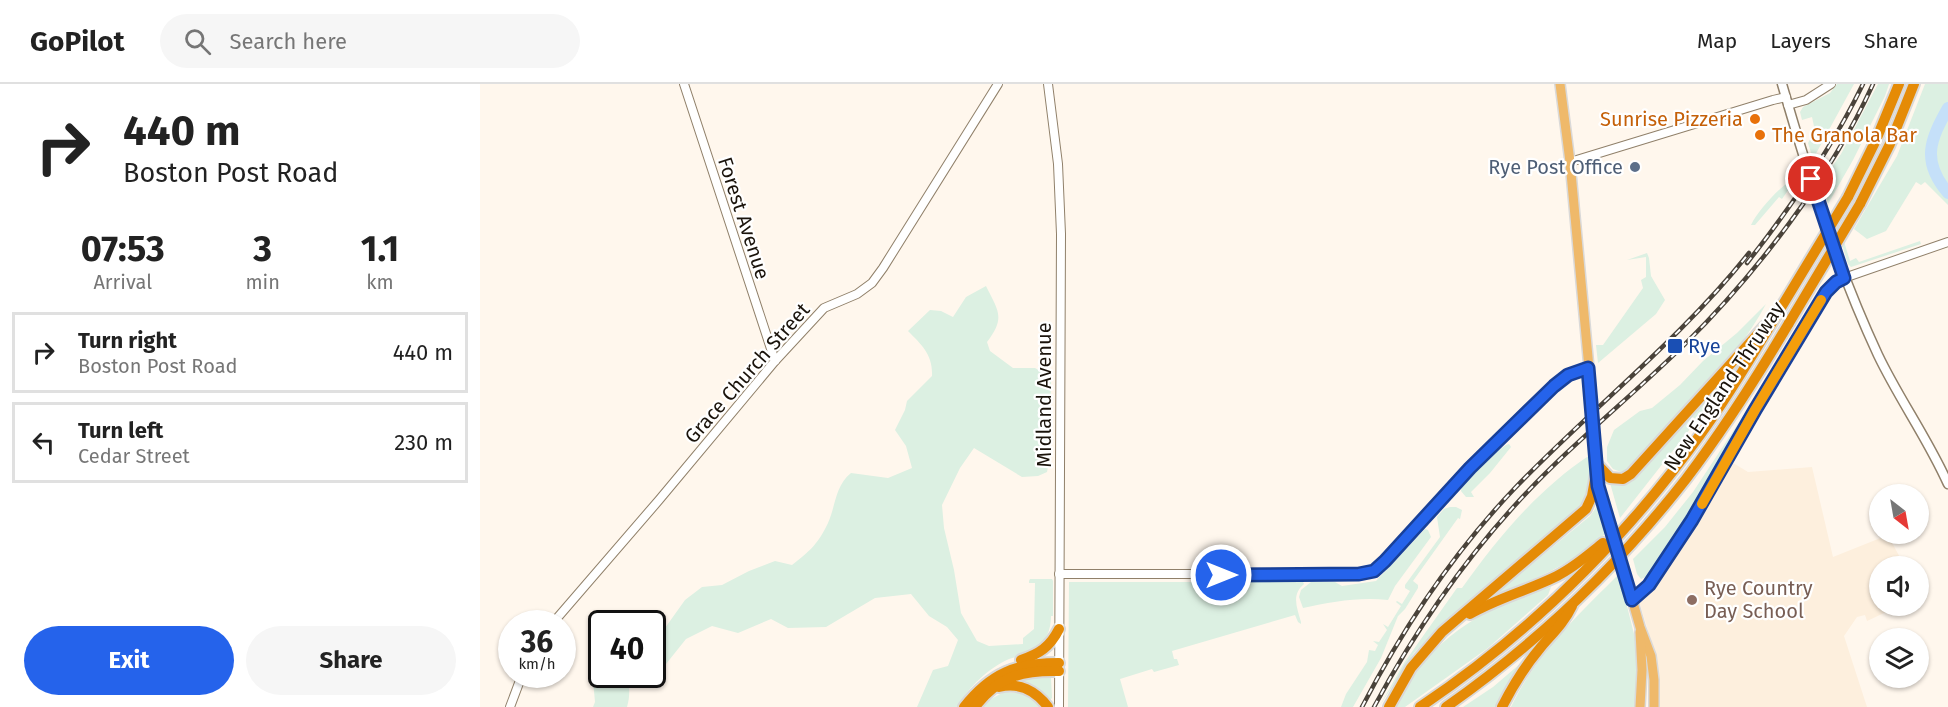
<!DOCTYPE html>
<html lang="en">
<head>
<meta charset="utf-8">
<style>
	body { margin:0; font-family:"Fira Sans",sans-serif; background:#f6f6f6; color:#222; height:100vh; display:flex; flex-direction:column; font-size:22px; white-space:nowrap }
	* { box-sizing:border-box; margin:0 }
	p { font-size:20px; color:#767676 }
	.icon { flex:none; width:33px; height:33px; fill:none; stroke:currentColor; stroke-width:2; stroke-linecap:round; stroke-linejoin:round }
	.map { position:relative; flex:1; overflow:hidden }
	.drawer { display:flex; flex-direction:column; background:#fff; width:480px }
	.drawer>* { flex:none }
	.guide { background:#fff; color:#222; overflow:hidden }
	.needle { width:39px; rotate:149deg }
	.controls { position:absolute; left:1389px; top:400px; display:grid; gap:12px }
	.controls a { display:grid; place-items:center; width:60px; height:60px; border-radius:50%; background:#fff; box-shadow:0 2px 4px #0004; font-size:30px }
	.speed { position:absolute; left:18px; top:526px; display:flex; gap:12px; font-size:30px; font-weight:700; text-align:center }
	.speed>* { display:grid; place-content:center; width:78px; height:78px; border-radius:50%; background:#fff; box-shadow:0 2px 4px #0004; line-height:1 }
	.speed small { font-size:15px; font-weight:400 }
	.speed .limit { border:3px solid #111; border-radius:9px; background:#fff; color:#111 }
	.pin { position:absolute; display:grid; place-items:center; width:51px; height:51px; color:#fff; margin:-26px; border:3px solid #fff; border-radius:50%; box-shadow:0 2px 6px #0007 }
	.me { position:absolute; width:66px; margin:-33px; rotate:90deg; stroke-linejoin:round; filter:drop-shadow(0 0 4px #0008) }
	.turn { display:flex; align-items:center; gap:21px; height:126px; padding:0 24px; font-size:27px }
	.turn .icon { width:78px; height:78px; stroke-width:2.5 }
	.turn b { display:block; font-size:42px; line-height:51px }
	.eta { display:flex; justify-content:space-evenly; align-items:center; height:102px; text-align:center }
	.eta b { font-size:36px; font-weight:700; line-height:42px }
	.primary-button { display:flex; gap:12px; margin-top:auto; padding:12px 24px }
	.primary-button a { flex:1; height:69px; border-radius:36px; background:#2563eb; color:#fff; font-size:24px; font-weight:700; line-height:69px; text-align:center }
	.primary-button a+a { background:#f6f6f6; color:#222 }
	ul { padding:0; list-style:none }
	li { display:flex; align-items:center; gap:18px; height:81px; margin:0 12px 9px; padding:0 12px; border:3px solid #e0e0e0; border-radius:0px }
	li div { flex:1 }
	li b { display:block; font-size:22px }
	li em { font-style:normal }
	header { display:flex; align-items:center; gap:36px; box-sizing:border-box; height:84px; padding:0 30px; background:#fff; border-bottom:2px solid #e0e0e0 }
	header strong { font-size:28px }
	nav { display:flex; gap:33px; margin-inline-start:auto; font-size:21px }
	.search { width:420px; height:54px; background:#f6f6f6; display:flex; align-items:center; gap:15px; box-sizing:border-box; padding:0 21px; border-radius:33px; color:#767676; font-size:22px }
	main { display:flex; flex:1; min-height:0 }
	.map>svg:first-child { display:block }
	.built { fill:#fdefdd }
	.green { fill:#dcf0e2 }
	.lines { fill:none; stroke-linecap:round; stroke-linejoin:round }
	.river { stroke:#c5e0f9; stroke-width:12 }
	.tertiary-casing { stroke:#90806a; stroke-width:10 }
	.secondary-casing { stroke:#90806a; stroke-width:11 }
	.primary-casing { stroke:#dad9d8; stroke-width:12 }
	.motorway-casing { stroke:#dad9d8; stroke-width:14 }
	.tertiary { stroke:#fff; stroke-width:8 }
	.secondary { stroke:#fff; stroke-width:8 }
	.primary { stroke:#efb96a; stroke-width:9 }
	.motorway { stroke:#e58b06; stroke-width:10 }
	.rail-casing { stroke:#4a433a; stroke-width:4.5 }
	.rail { stroke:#fff; stroke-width:2; stroke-dasharray:7; stroke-linecap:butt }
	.primary-bridge-casing { stroke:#dad9d8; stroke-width:12; stroke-linecap:butt }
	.motorway-bridge-casing { stroke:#dad9d8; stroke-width:14; stroke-linecap:butt }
	.primary-bridge { stroke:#efb96a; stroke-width:9 }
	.motorway-bridge { stroke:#e58b06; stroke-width:10 }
	.route-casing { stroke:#184099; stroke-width:15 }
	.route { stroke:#2563eb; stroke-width:10 }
	.slow { stroke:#f59e0b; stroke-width:10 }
	.food-dot { fill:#e8710a; stroke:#fff; stroke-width:2 }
	.service-dot { fill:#5c6f8a; stroke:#fff; stroke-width:2 }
	.transit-dot { fill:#1a4fb4; stroke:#fff; stroke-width:2 }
	.education-dot { fill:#8d6e63; stroke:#fff; stroke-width:2 }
	.labels { text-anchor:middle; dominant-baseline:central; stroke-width:4.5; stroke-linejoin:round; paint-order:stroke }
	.food-label { font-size:20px; fill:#c56008; stroke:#fff; text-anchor:end }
	.service-label { font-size:20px; fill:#4e5e75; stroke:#fff; text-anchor:end }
	.street-label { font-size:20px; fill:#1a130b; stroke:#fff }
	.transit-label { font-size:20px; fill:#164399; stroke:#fff; text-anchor:start }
	.education-label { font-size:20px; fill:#785e54; stroke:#fff; text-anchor:start }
</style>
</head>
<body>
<header>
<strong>GoPilot</strong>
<div class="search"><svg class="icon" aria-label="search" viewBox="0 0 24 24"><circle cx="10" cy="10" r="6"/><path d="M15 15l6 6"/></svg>Search here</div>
<nav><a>Map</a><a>Layers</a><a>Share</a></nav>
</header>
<main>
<section class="drawer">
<div class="guide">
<div class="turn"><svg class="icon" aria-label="right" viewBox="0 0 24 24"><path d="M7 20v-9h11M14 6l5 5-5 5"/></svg><div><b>440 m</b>Boston Post Road</div></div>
</div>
<div class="eta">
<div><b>07:53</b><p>Arrival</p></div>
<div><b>3</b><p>min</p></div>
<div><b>1.1</b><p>km</p></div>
</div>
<ul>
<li><svg class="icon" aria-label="right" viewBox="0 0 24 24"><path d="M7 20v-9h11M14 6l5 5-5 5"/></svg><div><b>Turn right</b><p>Boston Post Road</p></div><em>440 m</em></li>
<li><svg class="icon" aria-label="left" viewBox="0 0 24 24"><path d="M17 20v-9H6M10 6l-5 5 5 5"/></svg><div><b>Turn left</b><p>Cedar Street</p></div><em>230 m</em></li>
</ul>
<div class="primary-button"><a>Exit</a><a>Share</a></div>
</section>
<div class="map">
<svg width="1468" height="623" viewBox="0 0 1468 623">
	<rect width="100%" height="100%" fill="#fff7ed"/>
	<path class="built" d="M1250 377 1268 388 1332 383 1353 473 1408 451 1425 483H1400V522H1417V523L1387 537 1385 531 1377 533 1364 552 1387 623H1178L1179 604 1175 570 1159 517 1184 485Z"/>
	<g class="green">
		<path d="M1357 0H1374L1333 75 1328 59 1335 47 1332 33 1322 36 1320 28 1323 23 1350 9Z"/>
		<path d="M1398 0H1409L1405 12 1373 76 1348 120 1342 97 1361 70Z"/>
		<path d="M1445 0H1468V121L1445 98 1441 101 1436 98 1406 147 1387 155 1374 145 1417 72Z"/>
		<path d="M1318 92 1302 115 1299 113 1275 141H1271C1278 126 1303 99 1318 92Z"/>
		<path d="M1357 135 1370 177 1376 174 1379 178 1440 157 1441 160 1371 183 1368 180 1355 138Z"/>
		<path d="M1167 169 1169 174 1171 192 1185 216 1176 230 1118 279 1116 261H1123L1163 204 1161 196 1166 193V173L1147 176Z"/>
		<path d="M506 202C518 227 526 233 507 258L510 267 533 284H555L571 293 570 373 567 388 558 392 542 393 494 364 480 384 462 421 464 444 474 486 481 529 497 557 509 562 543 560V554L554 545 555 499H549V497L550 495H572L573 497V532H571C571 546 566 557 556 565 549 570 537 572 529 575 509 584 488 603 478 623H437L453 586 468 582 478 556 467 543 449 532 431 510 395 514 346 543 308 544 291 535 258 549 232 542 206 555 186 580 173 575V552L185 544 205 516 222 503 242 501 269 487 295 477 312 481C330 467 338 460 348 439 356 421 355 402 371 389L408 394 432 384 426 362 415 346 425 326 427 317 452 292C453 271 442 261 428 247L450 226 461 227 473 233 486 213Z"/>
		<path d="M1286 220C1252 283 1197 333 1150 385L1141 388 1133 385 1127 377V363L1134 346 1160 327 1172 324 1200 301 1223 277 1257 249Z"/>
		<path d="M1247 290 1249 291 1217 336 1140 434 1130 399 1147 397 1155 394Z"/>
		<path d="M1271 320 1224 407 1170 491 1161 495 1157 490 1153 475 1185 443 1213 408Z"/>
		<path d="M1029 360 1031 363 1010 389 991 408 994 413H986L981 407C982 392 1013 370 1026 361Z"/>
		<path d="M1110 371 1111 409 1109 416 959 545 934 569 899 623 924 579 977 504H982C1018 454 1058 405 1110 371Z"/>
		<path d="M1118 421 1126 449C1091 482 1056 494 1013 512L1110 432Z"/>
		<path d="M970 423H976L982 426 980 435 978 434 933 497 938 501V504L925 525 918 532 901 574 873 623H861L866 610 887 578 889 566 895 567 898 561 893 557 899 558 907 546 903 540 908 543 921 522 916 518 917 517 922 520 930 507 925 504V501L960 453 957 433 964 425Z"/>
		<path d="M945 445 948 446 951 453 915 502 908 516C878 513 851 518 823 524L819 513 821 506 831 498H855L862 502 896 497Z"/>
		<path d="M1139 490 1156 558 1159 587 1157 623H1031C1056 570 1098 531 1139 490Z"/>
		<path d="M589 498H823L824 500C811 511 817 523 821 538V540L818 538 815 531 692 567 694 575H697L699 581 674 588 672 585 640 595 648 623H588Z"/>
		<path d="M1071 503 1068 511 1008 564 925 623H916C947 555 1003 523 1071 503Z"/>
		<path d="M1048 573 1017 623H983L1013 603Z"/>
		<path d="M119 584H121L122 591H144C151 599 150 613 147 623H113L115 618 113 596Z"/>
		<path d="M555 593H571L572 614 570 616 554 603 540 598Z"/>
		<path d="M524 608C540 609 552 609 562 623H503L509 616Z"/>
	</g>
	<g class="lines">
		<path class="river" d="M1468 24C1450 56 1441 77 1468 109"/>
		<g class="tertiary-casing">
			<g id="tertiary">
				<path d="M204 0 295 277"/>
				<path d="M568 0 578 80 581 150 579 623"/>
				<path d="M1308 21 1326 16 1351 0"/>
				<path d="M1090 78 1293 16 1306 13"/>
				<path d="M579 490H870L894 487 905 477 990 384 1074 302 1088 291 1109 284"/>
				<path d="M1153 516 1169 501 1212 436 1275 326 1350 202 1364 194 1468 158"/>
				<path d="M72 540 179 416 295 277 344 224 377 210 392 199 403 184 518 0"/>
				<path d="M30 623 42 591"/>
			</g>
		</g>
		<g class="secondary-casing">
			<path id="secondary" d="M1302 0C1329 93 1357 183 1398 271 1419 315 1448 355 1468 400"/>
		</g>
		<g class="primary-casing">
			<g id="primary">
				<path d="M1080 0 1090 78 1109 284"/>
				<path d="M1117 393 1127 434"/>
				<path d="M1146 494 1160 543 1171 572 1174 596V623"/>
				<path d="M1160 623 1162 586 1160 548"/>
			</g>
		</g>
		<g class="motorway-casing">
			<g id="motorway">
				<path d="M1368 113 1396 56 1419 0"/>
				<path d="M1380 120 1410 60 1434 0"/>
				<path d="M1116 379 1130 394 1143 395 1151 390 1285 242"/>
				<path d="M990 530C1018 514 1049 506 1077 492 1095 483 1108 471 1123 459"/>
				<path d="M541 576C559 570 570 563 579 545"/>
				<path d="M519 603C539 598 556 607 568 623"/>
				<path d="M484 623C511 589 536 579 579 579"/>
				<path d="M495 623C518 593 541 586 579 587"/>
				<path d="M909 623 931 584 962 548 1106 425 1112 412 1116 390"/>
				<path d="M940 623C1049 550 1143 457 1220 351 1248 313 1272 272 1296 232"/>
				<path d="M966 623C1056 560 1138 482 1206 395 1244 345 1277 293 1309 239"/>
				<path d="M1022 623C1033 601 1045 582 1061 563 1072 550 1084 539 1092 522"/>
			</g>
		</g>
		<use href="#tertiary" class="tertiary"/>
		<use href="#secondary" class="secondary"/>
		<use href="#primary" class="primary"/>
		<use href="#motorway" class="motorway"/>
		<g class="rail-casing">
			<g id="rail">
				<path d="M1267 179C1311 123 1352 64 1383 0"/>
				<path d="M882 623C923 544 973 469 1035 404 1112 324 1200 256 1269 169"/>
				<path d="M894 623C934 549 980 481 1037 419 1089 362 1150 314 1205 260 1276 190 1352 91 1393 0"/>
			</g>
		</g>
		<use href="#rail" class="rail"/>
		<g class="primary-bridge-casing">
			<g id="primary-bridge">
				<path d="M1109 284 1115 379"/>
				<path d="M1127 434 1146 494"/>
			</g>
		</g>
		<g class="motorway-bridge-casing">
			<g id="motorway-bridge">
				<path d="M1296 232 1368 113"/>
				<path d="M1309 239 1380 120"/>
			</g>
		</g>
		<use href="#primary-bridge" class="primary-bridge"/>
		<use href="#motorway-bridge" class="motorway-bridge"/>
	</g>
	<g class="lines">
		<g class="route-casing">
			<path id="route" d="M741 491 879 490 894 487 905 477 990 384 1074 302 1088 291 1108 284 1118 402 1152 516 1169 501 1212 436 1275 326 1346 208 1356 198 1364 194 1331 95"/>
		</g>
		<use href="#route" class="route"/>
		<path class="slow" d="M1222 420 1275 326 1341 216"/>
	</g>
	<g class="food-dot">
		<circle cx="1275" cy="35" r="6"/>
		<circle cx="1280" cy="51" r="6"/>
	</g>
	<circle class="service-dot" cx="1155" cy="83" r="6"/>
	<rect class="transit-dot" x="1187" y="254" width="16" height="16" rx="3"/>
	<circle class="education-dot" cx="1212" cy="516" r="6"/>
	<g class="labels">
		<g class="food-label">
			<text x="1263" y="35">Sunrise Pizzeria</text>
			<text x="1292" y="51" text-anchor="start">The Granola Bar</text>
		</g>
		<g class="service-label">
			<text x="1143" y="83">Rye Post Office</text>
		</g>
		<g class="street-label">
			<text transform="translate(264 134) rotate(72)">Forest Avenue</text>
			<text transform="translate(267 289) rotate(-49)">Grace Church Street</text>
			<text transform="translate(1244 302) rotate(-56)">New England Thruway</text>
			<text transform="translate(564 311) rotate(-90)">Midland Avenue</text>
		</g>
		<g class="transit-label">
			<text x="1208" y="262">Rye</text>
		</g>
		<g class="education-label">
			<text x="1224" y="504">Rye Country<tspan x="1224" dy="23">Day School</tspan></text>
		</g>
	</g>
</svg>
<div class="controls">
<a><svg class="needle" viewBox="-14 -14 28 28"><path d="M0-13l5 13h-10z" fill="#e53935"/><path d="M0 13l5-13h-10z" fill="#767676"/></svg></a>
<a><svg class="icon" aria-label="sound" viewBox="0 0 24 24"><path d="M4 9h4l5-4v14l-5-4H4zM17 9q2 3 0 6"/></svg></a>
<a><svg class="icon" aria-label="layers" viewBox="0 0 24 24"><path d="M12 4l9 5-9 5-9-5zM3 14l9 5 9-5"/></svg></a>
</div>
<div class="speed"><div>36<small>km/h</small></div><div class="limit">40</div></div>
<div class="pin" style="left:1331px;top:95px;background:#d93025"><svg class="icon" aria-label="arrive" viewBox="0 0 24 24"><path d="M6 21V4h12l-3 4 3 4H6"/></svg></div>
<svg class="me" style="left:741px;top:491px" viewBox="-20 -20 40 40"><circle r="17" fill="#2563eb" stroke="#fff" stroke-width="3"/><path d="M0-11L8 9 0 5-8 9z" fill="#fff"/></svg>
</div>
</main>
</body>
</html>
